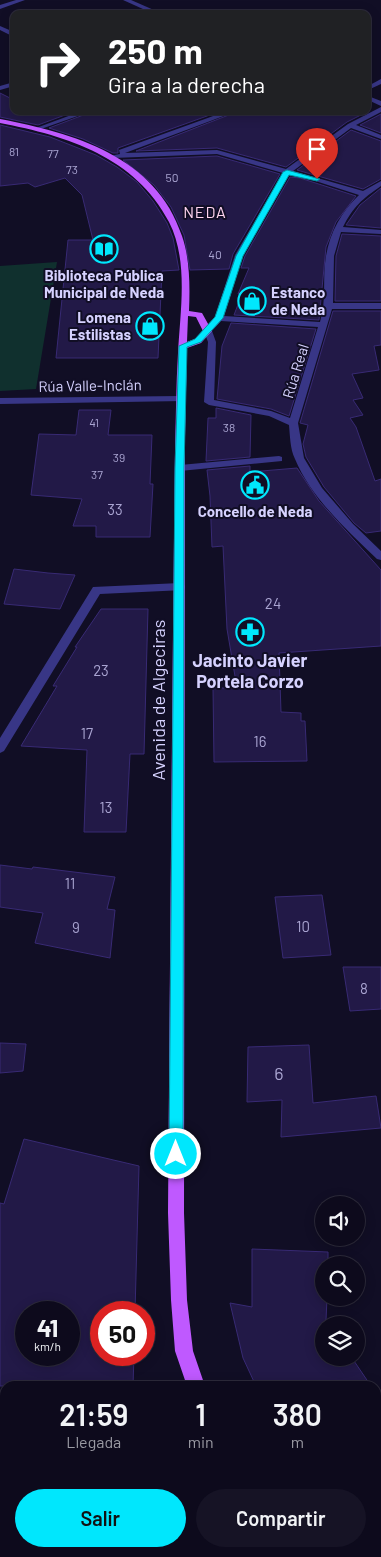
<!DOCTYPE html>
<html lang="es">
<head>
<meta charset="utf-8">
<style>
	body { margin:0; font-family:Barlow,sans-serif; background:#161325; color:#f1f3f6; height:100vh; display:flex; flex-direction:column; font-size:19px; white-space:nowrap }
	* { box-sizing:border-box; margin:0 }
	p { font-size:16px; color:#9a9aa3 }
	.icon { flex:none; width:28px; height:28px; fill:none; stroke:currentColor; stroke-width:2; stroke-linecap:round; stroke-linejoin:round }
	.map { position:relative; flex:1; overflow:hidden }
	.drawer { position:absolute; left:0px; top:1381px; width:381px; height:176px; display:flex; flex-direction:column; background:#0d0a1c; border-radius:15px 15px 0 0; box-shadow:0 2px 12px #0003,0 0 0 1px #2d2b3b }
	.drawer>* { flex:none }
	.hud { position:absolute; left:10px; top:10px; width:361px; height:105px; border-radius:10px; box-shadow:0 2px 12px #0003,0 0 0 1px #2d2b3b; background:#202124; color:#fff; overflow:hidden }
	.buttons { position:absolute; left:315px; top:1196px; display:grid; gap:10px }
	.buttons a { display:grid; place-items:center; width:50px; height:50px; border-radius:50%; background:#0d0a1c; box-shadow:0 2px 12px #0003,0 0 0 1px #2d2b3b; font-size:25px }
	.speed { position:absolute; left:15px; top:1301px; display:flex; gap:10px; font-size:25px; font-weight:700; text-align:center }
	.speed>* { display:grid; place-content:center; width:65px; height:65px; border-radius:50%; background:#0d0a1c; box-shadow:0 2px 12px #0003,0 0 0 1px #2d2b3b; line-height:1 }
	.speed small { font-size:12px; font-weight:400 }
	.speed .limit { border:8px solid #d22; background:#fff; color:#111 }
	.pin { position:absolute; display:grid; place-items:center; width:42px; height:42px; color:#fff; margin:-51px -21px; border-radius:50% 50% 50% 0; rotate:-45deg; box-shadow:0 0 5px #0007 }
	.pin .icon { rotate:45deg }
	.me { position:absolute; width:55px; margin:-28px; rotate:0deg; stroke-linejoin:round; filter:drop-shadow(0 0 4px #0008) }
	.turn { display:flex; align-items:center; gap:18px; height:105px; padding:0 15px; font-size:22px }
	.turn .icon { width:65px; height:65px; stroke-width:2.5 }
	.turn b { display:block; font-size:35px; line-height:42px }
	.eta { display:flex; justify-content:space-evenly; align-items:center; height:85px; text-align:center }
	.eta b { font-size:30px; font-weight:600; line-height:35px }
	.button { display:flex; gap:10px; margin-top:auto; padding:10px 15px }
	.button a { flex:1; height:58px; border-radius:30px; background:#00e7fd; color:#111; font-size:20px; font-weight:600; line-height:58px; text-align:center }
	.button a+a { background:#161325; color:#f1f3f6 }
	.map>svg:first-child { display:block }
	.green { fill:#10302e }
	.building { fill:#221947; stroke:#382a74; fill-rule:evenodd }
	.lines { fill:none; stroke-linecap:round; stroke-linejoin:round }
	.minor { fill:#383686; fill-rule:evenodd }
	.major { fill:#bf59ff; fill-rule:evenodd }
	.route { fill:#00e7fd; stroke:#0096a4 }
	.labels { text-anchor:middle; dominant-baseline:central; stroke-width:4; stroke-linejoin:round; paint-order:stroke }
	.far-number-label { font-size:12px; fill:#a9a4d1 }
	.far-poi-label { font-size:15px; font-weight:bold; fill:#d6d2ff; stroke:#110e25 }
	.far-street-label { font-size:15px; fill:#d6d2ff; stroke:#110e25 }
	.number-label { font-size:15px; fill:#a9a4d1 }
	.far-quarter-label { font-size:16px; letter-spacing:1px; fill:#ffd4f0; stroke:#110e25 }
	.poi-label { font-size:18px; font-weight:bold; fill:#d6d2ff; stroke:#110e25 }
	.street-label { font-size:18px; fill:#d6d2ff; stroke:#110e25 }
	.near-number-label { font-size:18px; fill:#a9a4d1 }
</style>
</head>
<body>
<div class="map">
<svg width="381" height="1557" viewBox="0 0 381 1557">
	<rect width="100%" height="100%" fill="#110e25"/>
	<path class="green" d="M57 262 36 389 0 391V266Z"/>
	<g class="building">
		<path d="M0 93 14 100V111H76L38 125 0 117Z"/>
		<path d="M94 111H221L118 148V153H113L83 139 49 128Z"/>
		<path d="M239 111H369L347 122 286 167 217 148 136 151Z"/>
		<path d="M381 114V133L360 125Z"/>
		<path d="M0 125 50 137 96 155 117 167 137 182 153 201 167 223 173 238 179 270 162 271 158 358H56L68 240H93L82 195 65 178 35 187 28 183 0 186Z"/>
		<path d="M351 130 381 141V179L363 189 297 170Z"/>
		<path d="M217 156 280 174 233 254 229 269 190 270 184 235 171 207 154 185 123 160Z"/>
		<path d="M290 177 300 178 356 196 336 222 326 247 319 320 234 315 242 294H238L249 268H241L245 256Z"/>
		<path d="M381 188V228L346 225 360 205Z"/>
		<path d="M342 234 381 236V301H335L336 256Z"/>
		<path d="M333 311H381V345L374 346 379 370 352 374 363 398 353 400 363 415 350 418 356 427 375 481 381 479V531L366 533 354 523 324 487 306 457 303 444 308 425 300 423Z"/>
		<path d="M231 323 316 329 289 416 271 409 217 399 222 346Z"/>
		<path d="M216 408 251 415 250 457 206 461 208 418H216Z"/>
		<path d="M79 410H111L108 435H152L150 484H153L150 537H96V526H73L82 499 31 495 39 434 76 435Z"/>
		<path d="M250 466V472L297 468 319 501 381 570V646L279 653 281 712 301 713V721H305L307 761 214 762 213 688H237L227 629 223 546 212 547 210 496 207 470Z"/>
		<path d="M14 569 48 573 75 575 60 609 4 604Z"/>
		<path d="M101 609H148L144 754H130L126 832H84L87 750 21 746 57 686H53L77 647H75Z"/>
		<path d="M0 865 32 869 33 867 115 877 107 909 115 910 110 958 35 943 43 913 0 907Z"/>
		<path d="M322 895 331 955 283 958 275 897Z"/>
		<path d="M343 967H381V1009L350 1011Z"/>
		<path d="M0 1043 26 1044 23 1071 0 1073Z"/>
		<path d="M309 1045 313 1103 376 1096 381 1128 281 1137 282 1100 247 1102 248 1047Z"/>
		<path d="M24 1139 139 1166 135 1312H101V1355H134L133 1386H0V1203L4 1204ZM26 1312H69V1355H26Z"/>
		<path d="M252 1249 328 1252V1265H324V1298H327L326 1320 346 1324 324 1325V1358H352L371 1386H256L243 1358 230 1303 252 1307Z"/>
	</g>
	<g class="lines">
		<g class="minor">
			<path d="M16 0H25L0 9V5Z"/>
			<path d="M123 0H131L163 14H154Z"/>
			<path d="M0 26 14 32V37L0 30Z"/>
			<path d="M381 79V84L368 90V86Z"/>
			<path d="M14 82V86L0 90V86Z"/>
			<path d="M368 96 381 101V106L368 100Z"/>
			<path d="M381 107V112L356 125 381 135V139L351 128 293 171 363 191 381 181V186C362 199 353 207 343 227L381 230V234L341 232 334 256 333 303H381V309H332L298 423 304 458 322 488 353 524 381 551V560L377 559C347 530 311 498 295 459 290 449 290 435 289 425L269 416 209 405 204 402 208 342 204 331 215 317 235 255 283 173 217 154 113 158 109 156 120 154 119 150 227 111H237L125 153 217 150 286 169 348 124ZM289 175 300 176 359 195C342 211 330 232 326 256 322 279 327 299 320 322L224 316 243 255ZM221 321 318 327 290 418 271 411 214 400 216 342 212 331Z"/>
			<path d="M82 111H92L41 129 36 128Z"/>
			<path d="M181 396 184 397V401L0 404V398Z"/>
			<path d="M279 456 282 457V461L180 471 175 468 180 465Z"/>
			<path d="M180 583 184 584 185 587 184 590 100 594 4 751 0 753V738L93 587Z"/>
		</g>
		<g class="major">
			<path d="M0 119C73 133 156 156 182 236 190 259 190 287 189 311L202 313 212 331 201 343 187 348 185 437 184 1213 187 1300 193 1351 205 1386H187L175 1351 171 1300 168 1213C170 958 172 704 175 449 176 417 176 385 178 353 180 312 189 261 169 222 135 157 68 136 0 123ZM188 316 196 317 203 331 195 339 187 342Z"/>
			<path d="M284 1552H305L307 1557H286Z"/>
		</g>
	</g>
	<path class="route" d="M287 170 320 179 317 181 289 175 243 256 223 318 201 342 187 347 184 468 183 1154 181 1159 176 1161 171 1159 169 1154 175 468 179 346 195 339 215 317 236 256 283 172Z"/>
	<defs>
		<g id="library-ring" transform="scale(1.4375)"><circle r="9.5" fill="#110e25" stroke="#00e7fd" stroke-width="1.5"/><path d="M-6-4Q-3-5.5-.7-3.5V5Q-3 3-6 4ZM6-4Q3-5.5 .7-3.5V5Q3 3 6 4Z" fill="#00e7fd"/></g>
		<g id="shop-ring" transform="scale(1.4375)"><circle r="9.5" fill="#110e25" stroke="#00e7fd" stroke-width="1.5"/><path d="M-5-2.5h2.3a2.7 3.5 0 0 1 5.4 0H5L5.5 6h-11ZM-1.5-2.5h3a1.5 2.3 0 0 0-3 0Z" fill="#00e7fd"/></g>
		<g id="civic-ring" transform="scale(1.4375)"><circle r="9.5" fill="#110e25" stroke="#00e7fd" stroke-width="1.5"/><path d="M-.6-6.5H3V-4.5H.6V-3L4-1V1h2V6H-6V1h2V-1L-.6-3ZM-1.2 2.5V6h2.4V2.5Z" fill="#00e7fd"/></g>
		<g id="pharmacy-ring" transform="scale(1.4375)"><circle r="9.5" fill="#110e25" stroke="#00e7fd" stroke-width="1.5"/><path d="M-2-6h4v4h4v4h-4v4h-4v-4h-4v-4h4Z" fill="#00e7fd"/></g>
	</defs>
	<g fill-rule="evenodd">
		<use href="#library-ring" x="104" y="249"/>
		<use href="#shop-ring" x="252" y="301"/>
		<use href="#shop-ring" x="150" y="326"/>
		<use href="#civic-ring" x="255" y="485"/>
		<use href="#pharmacy-ring" x="250" y="632"/>
	</g>
	<g class="labels">
		<g class="far-number-label">
			<text x="14" y="151">81</text>
			<text x="53" y="153">77</text>
			<text x="72" y="169">73</text>
			<text x="172" y="177">50</text>
			<text x="215" y="254">40</text>
			<text x="94" y="422">41</text>
			<text x="229" y="427">38</text>
			<text x="119" y="457">39</text>
			<text x="97" y="474">37</text>
		</g>
		<g class="far-poi-label">
			<text x="104" y="275">Biblioteca Pública<tspan x="104" dy="17">Municipal de Neda</tspan></text>
			<text x="271" y="292" text-anchor="start">Estanco<tspan x="271" dy="17">de Neda</tspan></text>
			<text x="131" y="317" text-anchor="end">Lomena<tspan x="131" dy="17">Estilistas</tspan></text>
			<text x="255" y="511">Concello de Neda</text>
		</g>
		<g class="far-street-label">
			<text transform="translate(295 371) rotate(-73)">Rúa Real</text>
			<text transform="translate(90 385) rotate(-1)">Rúa Valle-Inclán</text>
		</g>
		<g class="number-label">
			<text x="115" y="509">33</text>
			<text x="273" y="603">24</text>
			<text x="101" y="670">23</text>
			<text x="87" y="733">17</text>
			<text x="260" y="741">16</text>
			<text x="106" y="807">13</text>
			<text x="70" y="883">11</text>
			<text x="303" y="926">10</text>
			<text x="76" y="927">9</text>
			<text x="364" y="988">8</text>
		</g>
		<g class="far-quarter-label">
			<text x="205" y="211">NEDA</text>
		</g>
		<g class="poi-label">
			<text x="250" y="660">Jacinto Javier<tspan x="250" dy="21">Portela Corzo</tspan></text>
		</g>
		<g class="street-label">
			<text transform="translate(158 700) rotate(-90)">Avenida de Algeciras</text>
		</g>
		<g class="near-number-label">
			<text x="279" y="1073">6</text>
		</g>
	</g>
</svg>
<div class="buttons">
<a><svg class="icon" aria-label="sound" viewBox="0 0 24 24"><path d="M4 9h4l5-4v14l-5-4H4zM17 9q2 3 0 6"/></svg></a>
<a><svg class="icon" aria-label="search" viewBox="0 0 24 24"><circle cx="10" cy="10" r="6"/><path d="M15 15l6 6"/></svg></a>
<a><svg class="icon" aria-label="layers" viewBox="0 0 24 24"><path d="M12 4l9 5-9 5-9-5zM3 14l9 5 9-5"/></svg></a>
</div>
<div class="speed"><div>41<small>km/h</small></div><div class="limit">50</div></div>
<div class="pin" style="left:317px;top:179px;background:#d93025"><svg class="icon" aria-label="arrive" viewBox="0 0 24 24"><path d="M6 21V4h12l-3 4 3 4H6"/></svg></div>
<svg class="me" style="left:176px;top:1154px" viewBox="-20 -20 40 40"><circle r="17" fill="#00e7fd" stroke="#fff" stroke-width="3"/><path d="M0-11L8 9 0 5-8 9z" fill="#fff"/></svg>
<div class="hud">
<div class="turn"><svg class="icon" aria-label="right" viewBox="0 0 24 24"><path d="M7 20v-9h11M14 6l5 5-5 5"/></svg><div><b>250 m</b>Gira a la derecha</div></div>
</div>
<section class="drawer">
<div class="eta">
<div><b>21:59</b><p>Llegada</p></div>
<div><b>1</b><p>min</p></div>
<div><b>380</b><p>m</p></div>
</div>
<div class="button"><a>Salir</a><a>Compartir</a></div>
</section>
</div>
</body>
</html>
